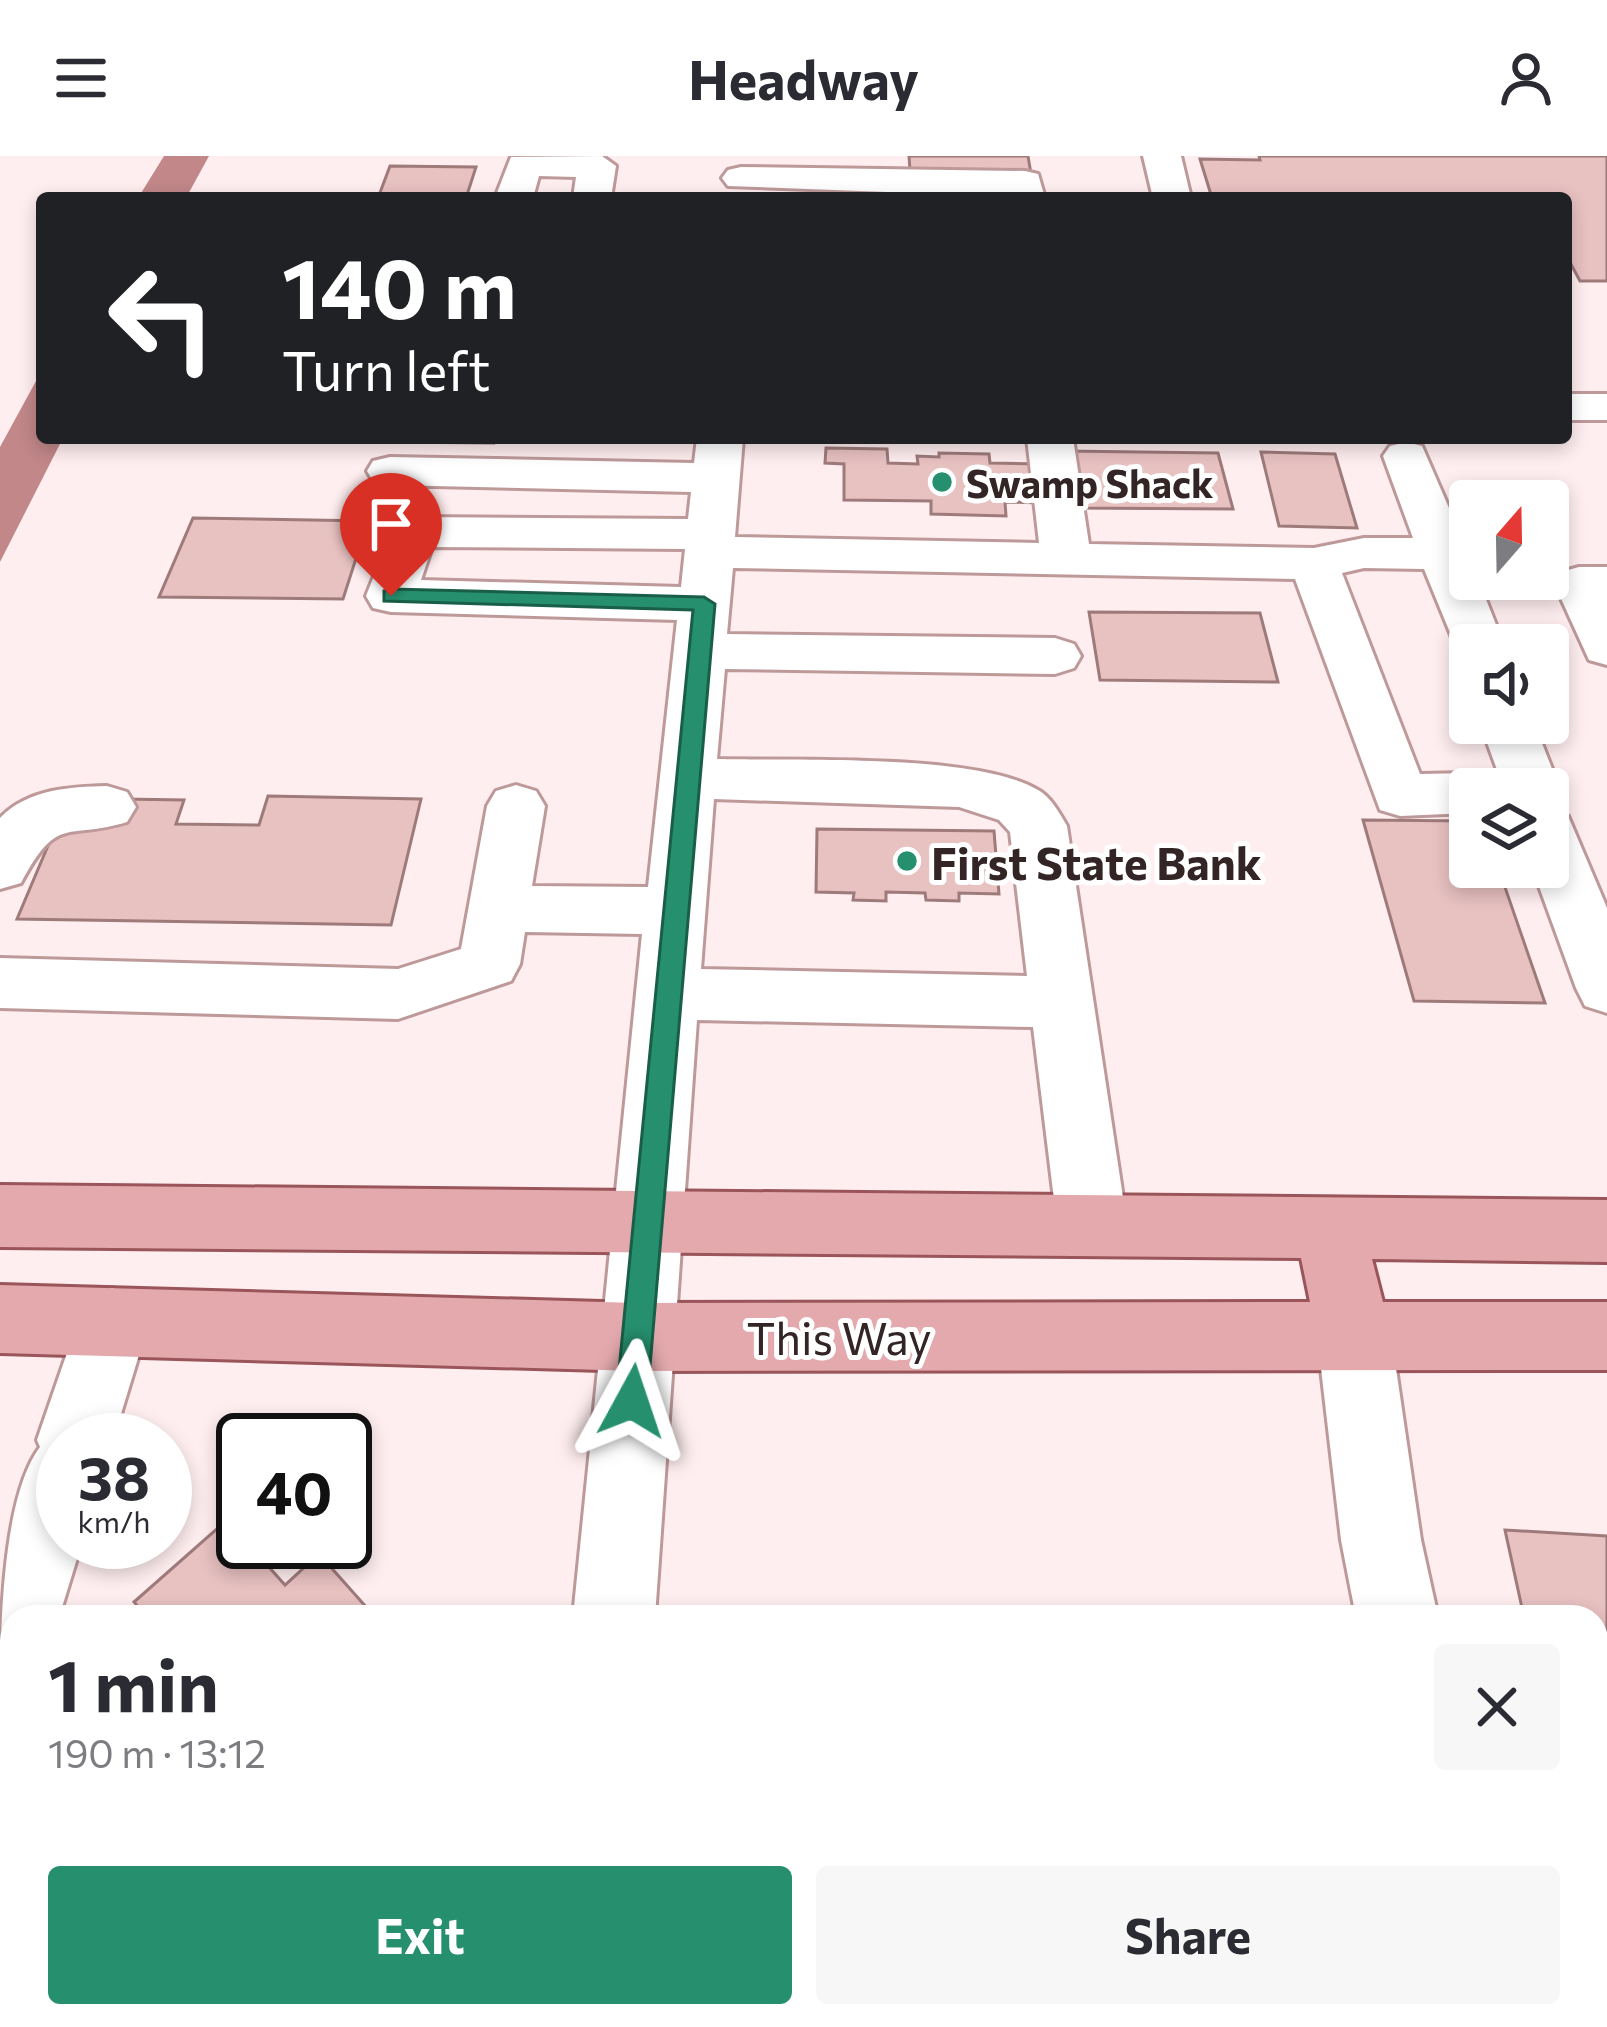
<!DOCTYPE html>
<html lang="en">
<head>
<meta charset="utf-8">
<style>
	body { margin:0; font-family:Commissioner,sans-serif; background:#f7f7f7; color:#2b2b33; height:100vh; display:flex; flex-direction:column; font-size:45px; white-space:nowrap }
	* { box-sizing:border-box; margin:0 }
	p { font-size:39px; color:#7c7c81 }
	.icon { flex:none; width:66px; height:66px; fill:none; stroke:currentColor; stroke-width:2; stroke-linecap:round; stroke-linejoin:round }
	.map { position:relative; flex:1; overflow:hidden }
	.drawer { position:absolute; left:0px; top:1449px; width:1608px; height:423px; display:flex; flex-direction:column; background:#fff; border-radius:36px 36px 0 0; box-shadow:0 6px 18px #0003 }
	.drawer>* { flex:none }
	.guide { position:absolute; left:36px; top:36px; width:1536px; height:252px; border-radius:12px; box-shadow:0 6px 18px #0003; background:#202124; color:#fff; overflow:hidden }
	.needle { width:78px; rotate:20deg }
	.buttons { position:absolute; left:1449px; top:324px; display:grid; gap:24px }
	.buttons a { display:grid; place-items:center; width:120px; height:120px; border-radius:12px; background:#fff; box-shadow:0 6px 18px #0003; font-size:60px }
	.speed { position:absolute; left:36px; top:1257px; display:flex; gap:24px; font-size:60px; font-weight:700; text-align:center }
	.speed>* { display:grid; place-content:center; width:156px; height:156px; border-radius:50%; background:#fff; box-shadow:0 6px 18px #0003; line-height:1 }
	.speed small { font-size:30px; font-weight:400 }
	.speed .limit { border:6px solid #111; border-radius:18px; background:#fff; color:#111 }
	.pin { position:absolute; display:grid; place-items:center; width:102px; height:102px; color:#fff; margin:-123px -51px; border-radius:50% 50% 50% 0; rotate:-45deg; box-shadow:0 0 12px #0007 }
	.pin .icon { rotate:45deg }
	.me { position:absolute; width:132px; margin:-66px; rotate:5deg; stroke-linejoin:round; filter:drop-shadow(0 0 9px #0008) }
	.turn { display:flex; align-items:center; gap:42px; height:252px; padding:0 48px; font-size:54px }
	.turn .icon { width:156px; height:156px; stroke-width:2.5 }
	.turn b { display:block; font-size:84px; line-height:102px }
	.round { display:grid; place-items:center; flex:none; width:126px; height:126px; border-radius:12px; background:#f7f7f7 }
	.head { display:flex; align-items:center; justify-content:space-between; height:204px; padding:0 48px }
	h1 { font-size:72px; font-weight:700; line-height:90px }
	.primary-button { display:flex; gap:24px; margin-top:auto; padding:24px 48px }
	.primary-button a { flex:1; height:138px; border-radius:12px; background:#26906e; color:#fff; font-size:48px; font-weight:700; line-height:138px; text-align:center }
	.primary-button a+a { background:#f7f7f7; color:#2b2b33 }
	header { display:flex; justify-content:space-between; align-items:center; height:156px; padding:0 48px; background:#fff; font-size:54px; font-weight:700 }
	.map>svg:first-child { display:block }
	.water { fill:#c18789 }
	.building { fill:#e8c1c1; stroke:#9e7a7b; stroke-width:3 }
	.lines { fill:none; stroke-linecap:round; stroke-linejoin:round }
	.minor-casing { stroke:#be999a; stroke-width:6 }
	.major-casing { stroke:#995559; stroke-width:6 }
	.minor { fill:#fff; fill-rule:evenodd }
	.major { fill:#e3a9ac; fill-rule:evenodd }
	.route { fill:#26906e; stroke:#195e48; stroke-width:3 }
	.poi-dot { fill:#26906e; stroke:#fff; stroke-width:4.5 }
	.labels { text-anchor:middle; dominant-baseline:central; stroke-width:10; stroke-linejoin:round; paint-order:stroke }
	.far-poi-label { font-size:39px; font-weight:bold; fill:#332425; stroke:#fff; text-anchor:start }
	.poi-label { font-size:45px; font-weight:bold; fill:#332425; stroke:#fff; text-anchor:start }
	.street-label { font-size:45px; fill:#332425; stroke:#fff }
</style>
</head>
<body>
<header><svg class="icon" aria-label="menu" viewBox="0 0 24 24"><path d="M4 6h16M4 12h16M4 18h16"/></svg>Headway<svg class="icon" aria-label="person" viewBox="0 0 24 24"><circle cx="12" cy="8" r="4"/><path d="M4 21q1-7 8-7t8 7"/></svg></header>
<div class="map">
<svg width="1607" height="1871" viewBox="0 0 1607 1871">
	<rect width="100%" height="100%" fill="#ffeeef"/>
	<g class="water">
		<path d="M164 0H209L186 42H138Z"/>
		<path d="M42 214V282H63L0 406V291Z"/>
	</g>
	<g class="building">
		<path d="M909 0H1028L1031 18 910 14Z"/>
		<path d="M1259 0H1607V125H1580L1566 99V42H1212L1200 3 1260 4Z"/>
		<path d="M390 10 476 11 466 42H378Z"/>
		<path d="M395 282H496L494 287 393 286Z"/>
		<path d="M826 292 887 293 888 307 918 308 917 300 939 301V297L989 298 990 307 1038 308 1042 347 1005 346 1006 360 931 358V345L844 344V308L825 307Z"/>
		<path d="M1065 295 1218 297 1233 353 1073 352Z"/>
		<path d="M1261 296 1335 298 1357 372 1279 370Z"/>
		<path d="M193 362 368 365 343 443 159 441Z"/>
		<path d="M1089 456 1260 457 1278 526 1100 524Z"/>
		<path d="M268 640 421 643 391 769 17 763 58 666 123 643 184 644 176 668 259 669Z"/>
		<path d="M1363 664 1470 665V711H1498L1545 847 1414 845Z"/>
		<path d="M817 673 994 675 999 738 959 737V745L926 744 925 737 886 736V745L853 744 854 737 816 736Z"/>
		<path d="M227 1364 285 1429 319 1398 375 1461H147L134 1446Z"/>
		<path d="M1505 1374 1607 1380V1859L1596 1806V1461H1524Z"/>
	</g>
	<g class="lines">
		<g class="minor-casing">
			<g id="minor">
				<path d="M602 0 616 10 611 42H573L576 21 539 20 533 42H495L511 1Z"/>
				<path d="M1143 0H1181L1191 42H1153Z"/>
				<path d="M741 11 1025 15 1038 18 1045 42 728 30 722 22 728 14Z"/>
				<rect x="1566" y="238" width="41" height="26"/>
				<path d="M697 282H743L735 381 1039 387 1027 282H1073L1089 388 1314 392 1364 382H1413L1383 300 1390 290 1406 286 1422 290 1469 398 1470 423H1478L1504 489H1470V504L1460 501 1424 413 1364 412 1342 417 1420 618 1470 617 1490 623 1496 633H1470V657L1400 660 1380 654 1295 423 733 412 727 478 1055 482 1074 488 1081 500 1074 512 1055 518 725 513 717 603C795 605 976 597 1038 634 1051 641 1060 658 1067 670L1127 1068 1117 1090 1092 1099 1067 1090 1057 1068 1033 871 697 864 655 1461H573L642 778 525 776 520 808 511 825 398 863 0 852V802L398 813 461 793 487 650 496 635 516 629 536 635 545 650 532 730 648 731 677 464 391 456 373 452 366 440 396 365 413 361 688 363 691 336 390 329 373 325 367 315 373 305 390 301 694 307ZM432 391 685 393 681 431 421 424ZM714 643 959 651 999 664 1010 676 1027 820 701 813Z"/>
				<path d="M1579 411H1607V509L1589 504 1554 427 1561 416Z"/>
				<path d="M1480 567H1534L1560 633 1552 647 1548 649V633H1504Z"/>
				<path d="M107 630 127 636 136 651 127 666C64 685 59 657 21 727L0 733V662C28 633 69 631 107 630Z"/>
				<path d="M1548 654 1568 660 1607 752V857L1585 850 1576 832 1532 711H1548Z"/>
				<path d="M112 1132 138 1142 149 1166 113 1284H63V1386H82L59 1461H12V1555L0 1560C0 1489 0 1344 40 1291L37 1284 86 1142Z"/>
				<path d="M1354 1144 1380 1154 1391 1178 1421 1384 1438 1461H1356L1341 1384 1317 1178 1328 1154Z"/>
				<path d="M0 1808H12V1860H57L53 1871H0Z"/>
				<path d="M298 1860H627L628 1863 625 1871H302Z"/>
			</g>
		</g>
		<g class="major-casing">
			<path id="major" d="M0 1029 1607 1044V1106L1372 1103 1383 1146H1607V1214L637 1215 0 1197V1129L637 1147 1310 1146 1301 1102 0 1091Z"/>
		</g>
		<use href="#minor" class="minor"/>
		<use href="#major" class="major"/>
	</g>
	<path class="route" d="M391 433 704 441 715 448 647 1245 643 1256 632 1260 621 1256 616 1245 693 454 384 445V435Z"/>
	<g class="poi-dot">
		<circle cx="942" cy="326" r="12"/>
		<circle cx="907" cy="705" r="12"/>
	</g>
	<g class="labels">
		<g class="far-poi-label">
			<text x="966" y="326">Swamp Shack</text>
		</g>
		<g class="poi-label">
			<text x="931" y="705">First State Bank</text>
		</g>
		<g class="street-label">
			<text x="839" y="1180">This Way</text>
		</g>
	</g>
</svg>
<div class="buttons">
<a><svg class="needle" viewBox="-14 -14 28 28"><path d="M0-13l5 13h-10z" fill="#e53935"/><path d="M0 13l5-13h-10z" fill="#7c7c81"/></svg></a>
<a><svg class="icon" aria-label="sound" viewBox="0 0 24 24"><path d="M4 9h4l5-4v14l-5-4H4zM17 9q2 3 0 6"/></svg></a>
<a><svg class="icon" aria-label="layers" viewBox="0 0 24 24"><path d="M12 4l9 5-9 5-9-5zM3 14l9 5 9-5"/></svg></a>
</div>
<div class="speed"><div>38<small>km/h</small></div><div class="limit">40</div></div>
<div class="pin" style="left:391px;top:440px;background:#d93025"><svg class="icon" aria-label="arrive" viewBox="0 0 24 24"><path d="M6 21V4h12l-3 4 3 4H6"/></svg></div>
<svg class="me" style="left:632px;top:1245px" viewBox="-20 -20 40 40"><path d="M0-17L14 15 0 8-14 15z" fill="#26906e" stroke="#fff" stroke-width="4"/></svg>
<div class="guide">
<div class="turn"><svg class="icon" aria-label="left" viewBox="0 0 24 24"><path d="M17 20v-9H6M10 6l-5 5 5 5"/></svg><div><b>140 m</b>Turn left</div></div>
</div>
<section class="drawer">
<div class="head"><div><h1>1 min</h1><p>190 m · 13:12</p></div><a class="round"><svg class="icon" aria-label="close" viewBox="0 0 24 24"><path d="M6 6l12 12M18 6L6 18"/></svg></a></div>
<div class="primary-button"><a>Exit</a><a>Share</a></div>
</section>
</div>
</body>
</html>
